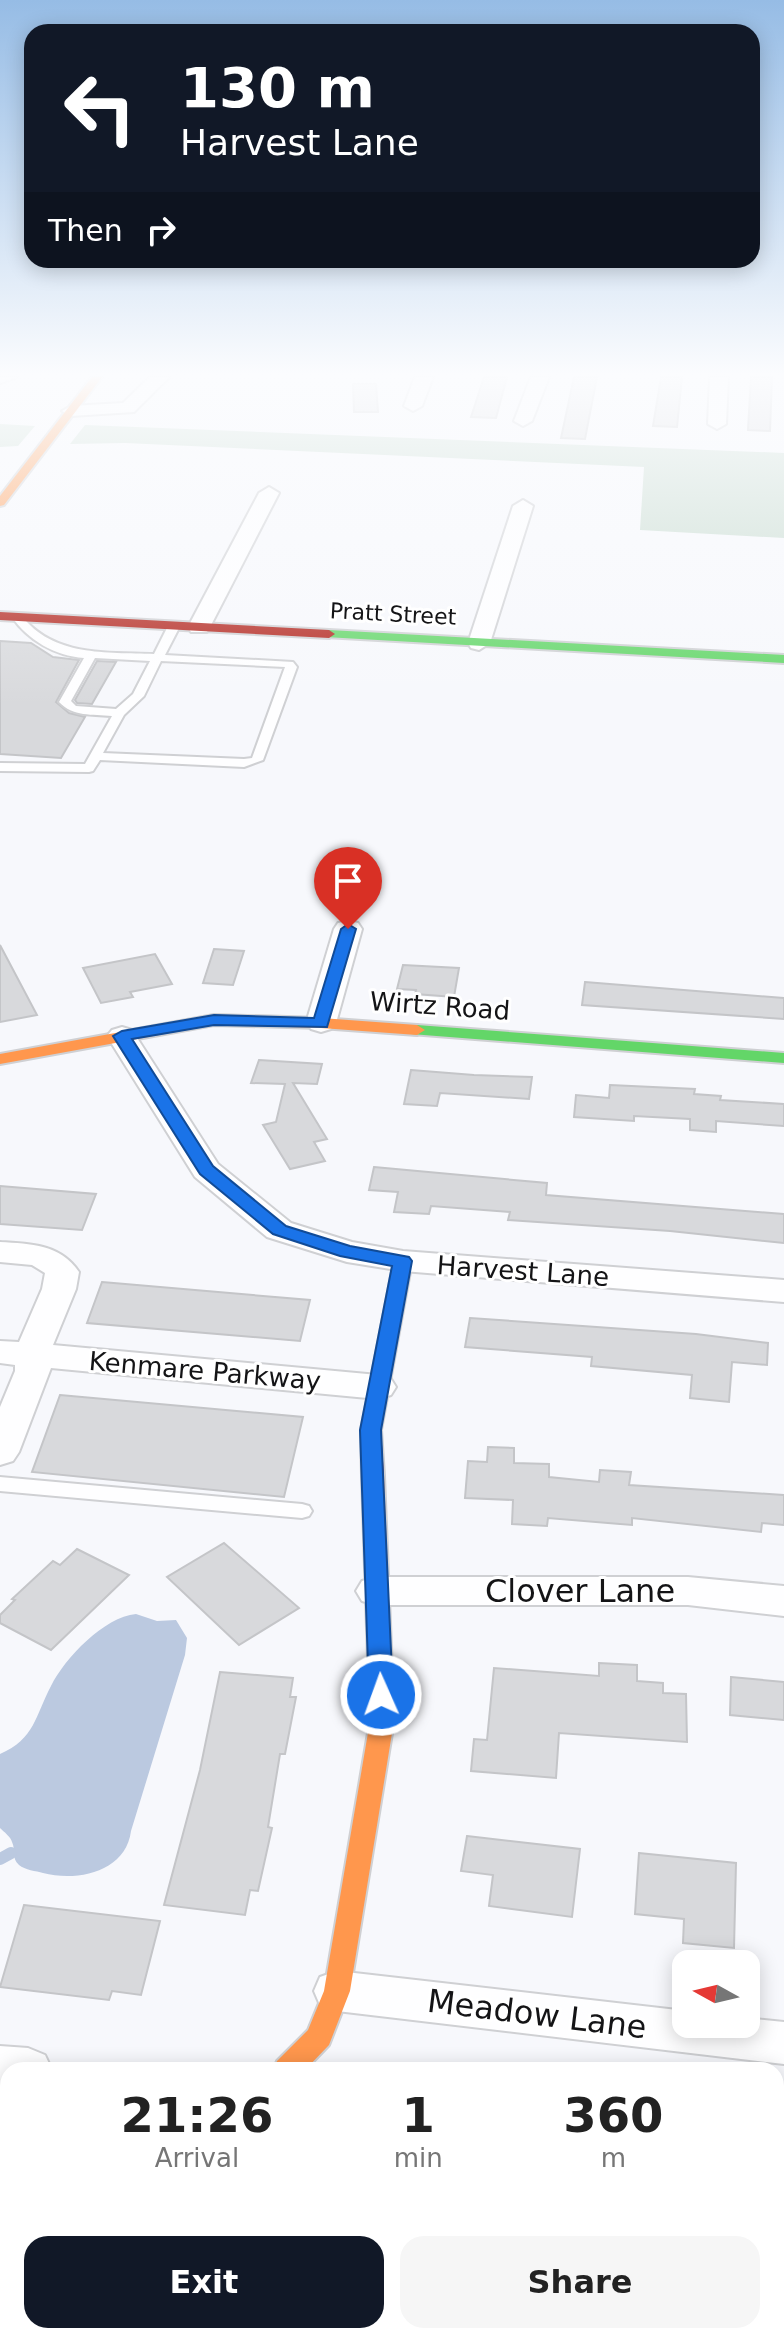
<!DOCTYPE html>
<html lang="en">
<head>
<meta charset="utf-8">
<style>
	body { margin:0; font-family:"DejaVu Sans",sans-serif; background:#f6f6f6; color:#222; height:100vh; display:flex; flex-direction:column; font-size:30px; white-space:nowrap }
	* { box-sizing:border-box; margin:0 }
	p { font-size:26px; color:#767676 }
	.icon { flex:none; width:44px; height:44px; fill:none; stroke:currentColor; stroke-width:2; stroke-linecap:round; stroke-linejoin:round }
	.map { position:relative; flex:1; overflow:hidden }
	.panel { position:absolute; left:0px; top:2062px; width:784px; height:282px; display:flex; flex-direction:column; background:#fff; border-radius:24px 24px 0 0; box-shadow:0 4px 20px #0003 }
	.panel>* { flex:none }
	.guide { position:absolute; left:24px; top:24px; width:736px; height:244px; border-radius:24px; box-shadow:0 4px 20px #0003; background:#111827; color:#fff; overflow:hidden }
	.needle { width:52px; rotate:278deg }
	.buttons { position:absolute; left:672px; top:1950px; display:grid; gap:16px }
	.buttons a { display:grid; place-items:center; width:88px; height:88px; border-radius:16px; background:#fff; box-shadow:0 4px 20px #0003; font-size:40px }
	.pin { position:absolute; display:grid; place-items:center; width:68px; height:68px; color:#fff; margin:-82px -34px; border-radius:50% 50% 50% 0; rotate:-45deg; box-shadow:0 0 8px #0007 }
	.pin .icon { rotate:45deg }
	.me { position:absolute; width:88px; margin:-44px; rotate:358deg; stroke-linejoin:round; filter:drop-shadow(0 0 6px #0008) }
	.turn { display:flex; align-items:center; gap:28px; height:168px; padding:0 24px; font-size:36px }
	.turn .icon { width:104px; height:104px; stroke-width:2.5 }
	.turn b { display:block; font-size:56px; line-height:68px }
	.then { display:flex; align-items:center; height:76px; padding:0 24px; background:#0003; gap:16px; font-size:30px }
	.eta { display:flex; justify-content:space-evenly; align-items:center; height:136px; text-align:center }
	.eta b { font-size:48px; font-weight:700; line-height:56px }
	.cta { display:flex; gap:16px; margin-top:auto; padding:16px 24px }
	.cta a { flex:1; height:92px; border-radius:24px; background:#111827; color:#fff; font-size:32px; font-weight:700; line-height:92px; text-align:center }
	.cta a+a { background:#f6f6f6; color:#222 }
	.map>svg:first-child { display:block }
	.forest { fill:#c6dace }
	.water { fill:#bbc9e0 }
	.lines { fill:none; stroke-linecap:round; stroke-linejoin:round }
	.stream { stroke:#bbc9e0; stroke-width:12 }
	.building { fill:#d8d9dc; stroke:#c4c5c8; stroke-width:2 }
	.lane-casing { stroke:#cfd0d3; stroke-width:4 }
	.street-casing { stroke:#cfd0d3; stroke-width:4 }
	.fast-casing { stroke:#cfd0d3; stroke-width:4 }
	.slow-casing { stroke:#cfd0d3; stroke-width:4 }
	.jam-casing { stroke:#cfd0d3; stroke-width:4 }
	.lane { fill:#fefeff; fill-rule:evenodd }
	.street { fill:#fefeff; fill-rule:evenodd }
	.fast { fill:#63d668; fill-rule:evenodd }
	.slow { fill:#ff974d; fill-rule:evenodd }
	.jam { fill:#b3261e; fill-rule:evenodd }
	.route { fill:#1a73e8; stroke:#114b97; stroke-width:2 }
	.labels { text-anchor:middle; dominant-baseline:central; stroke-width:6; stroke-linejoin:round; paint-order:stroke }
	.far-street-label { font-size:22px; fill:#141416; stroke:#fff }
	.street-label { font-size:26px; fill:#141416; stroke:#fff }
	.near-street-label { font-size:32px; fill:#141416; stroke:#fff }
</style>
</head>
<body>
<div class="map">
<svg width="784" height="2343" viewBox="0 0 784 2343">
	<rect width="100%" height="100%" fill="#f7f8fc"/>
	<g class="forest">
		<path d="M0 424 35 426 18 446 0 447Z"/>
		<path d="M85 425 784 453V538L640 530 644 467 125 443 70 444Z"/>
		<path d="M0 2275 8 2276V2336H437L487 2343H0Z"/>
	</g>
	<path class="water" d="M136 1614 157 1621 176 1620 187 1638 185 1655 131 1831C126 1872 77 1882 43 1873 36 1871 25 1870 19 1865 11 1858 16 1850 12 1842 11 1837 4 1832 0 1828V1754C35 1739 35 1716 51 1686 65 1658 104 1617 136 1614Z"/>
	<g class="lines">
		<path class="stream" d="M0 1859 11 1853"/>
	</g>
	<g class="building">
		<path d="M484 377H507L496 418 471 417Z"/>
		<path d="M574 377H597L585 439 561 438Z"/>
		<path d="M661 377H682L677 427 653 426Z"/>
		<path d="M751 377H772L770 431 748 430Z"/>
		<path d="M353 384H376L378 412H354Z"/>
		<path d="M0 641 31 643 53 657 79 660 56 702 69 713 85 717 61 758 0 754Z"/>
		<path d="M97 661 116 662 92 704 77 703 75 700Z"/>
		<path d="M0 945 37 1015 0 1022Z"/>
		<path d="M214 949 244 951 233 985 203 983Z"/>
		<path d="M155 954 172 984 130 992 133 997 101 1003 83 968Z"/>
		<path d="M403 965 459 968 454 997 415 994 416 990 397 989Z"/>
		<path d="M585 982 784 998V1019L582 1005Z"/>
		<path d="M259 1060 322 1064 317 1084 293 1083 327 1139 314 1142 325 1161 290 1169 263 1125 276 1122 285 1084 251 1083Z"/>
		<path d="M411 1070 474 1075 532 1077 529 1099 440 1093 437 1106 404 1104Z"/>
		<path d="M610 1085 695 1089 694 1094 721 1096 720 1100 784 1104V1126L716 1121V1132L690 1130V1119L634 1116V1121L574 1117 576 1095 609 1098Z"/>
		<path d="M374 1167 547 1183 546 1195 784 1214V1243L670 1231 508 1220 510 1212 431 1206 429 1214 394 1212 398 1192 369 1190Z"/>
		<path d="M0 1186 96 1194 82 1230 0 1224Z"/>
		<path d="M102 1282 310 1300 300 1341 87 1323Z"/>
		<path d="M470 1318 696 1334 768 1343 767 1365 732 1362 729 1402 690 1398 692 1375 591 1366 592 1357 465 1347Z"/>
		<path d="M60 1395 303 1417 284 1497 32 1472Z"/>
		<path d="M488 1447 514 1448V1463L549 1464V1477L599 1482 600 1470 631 1472 629 1485 784 1495V1525L762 1523 761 1532 632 1518V1525L548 1518 547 1526 512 1524 513 1500 465 1498 468 1461 487 1462Z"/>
		<path d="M224 1543 299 1608 239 1645 167 1577Z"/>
		<path d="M77 1549 129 1575 51 1650 0 1623V1615L15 1600 12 1599 53 1561 60 1565Z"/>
		<path d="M599 1663 637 1665V1681L663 1683V1693L686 1694 687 1742 559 1733 556 1778 471 1771 474 1739 487 1740 494 1668 599 1676Z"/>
		<path d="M220 1672 293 1678 290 1697H296L285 1754H280L268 1827 272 1828 258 1891 250 1890 245 1915 164 1905 200 1770Z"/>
		<path d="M731 1677 784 1682V1720L730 1715Z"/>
		<path d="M467 1836 580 1849 572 1917 489 1906 493 1875 461 1871Z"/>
		<path d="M639 1853 736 1863 734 1948 683 1943 684 1919 635 1914Z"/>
		<path d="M24 1905 160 1921 141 1995 112 1991 109 2000 0 1987Z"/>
	</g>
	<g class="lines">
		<g class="lane-casing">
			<g id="lane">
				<path d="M0 377H17L0 383Z"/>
				<path d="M13 615H21C53 657 106 652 154 654L168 626 174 623 180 626 165 655 293 662 297 667 263 760 244 767 100 760 93 771 89 772 0 771V763L85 764 112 716C92 714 73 717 59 702L84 658C55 656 28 640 12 617ZM95 658 150 661 133 694 116 709 76 706 71 701ZM161 661 285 667 252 758 244 759 103 753 124 715 144 696Z"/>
				<path d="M0 1477 302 1504 309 1506 312 1511 309 1516 302 1518 0 1491Z"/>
			</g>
		</g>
		<g class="street-casing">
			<g id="street">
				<path d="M150 377H169L134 412 71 416 62 411 71 406 123 403Z"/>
				<path d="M415 377H433L422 406 413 411 404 406Z"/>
				<path d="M531 377H549L532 421 523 426 514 421Z"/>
				<path d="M710 377H728L726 424 717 429 708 424Z"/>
				<path d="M269 487 279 493 210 627 207 632H191L188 627 259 493Z"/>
				<path d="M523 500 533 506 490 643 479 650 471 648 468 643 513 506Z"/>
				<path d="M348 921 358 923 362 929 336 1023 331 1029 321 1032 311 1029 306 1023 334 929 338 923Z"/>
				<path d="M122 1027 132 1030 218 1164 291 1223 352 1242 403 1251 784 1280V1302L403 1271 347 1262 267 1237 195 1177 107 1036 112 1030Z"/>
				<path d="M0 1242C31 1244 60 1244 79 1272L76 1289 53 1345 378 1375 391 1379 396 1387 391 1395 378 1399 51 1368 19 1452 13 1461 0 1465V1407L15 1371V1365L0 1363V1341L19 1342 42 1289 45 1273 32 1265 0 1262Z"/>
				<path d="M376 1577H688L784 1586V1616L688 1605H376L362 1601 356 1591 362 1581Z"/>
				<path d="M337 1971 686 2011V2024H746V2018L784 2022V2064L337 2011 320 2005 314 1991 320 1977Z"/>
				<path d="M0 2046 28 2048 45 2055 52 2070H8V2089L0 2088Z"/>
			</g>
		</g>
		<g class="fast-casing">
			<g id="fast">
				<path d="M329 630 784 655V663L325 637 323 634Z"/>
				<path d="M417 1025 784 1053V1063L411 1034 409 1030 411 1026Z"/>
			</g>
		</g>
		<g class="slow-casing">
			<g id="slow">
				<path d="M92 377H102L4 505 0 506V496Z"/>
				<path d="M214 1015 321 1018 417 1025 425 1030 417 1035 321 1028 214 1025 0 1064V1054Z"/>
				<path d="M373 1469 380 1471 384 1476 394 1721 350 1991 329 2045 305 2070H273L277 2061 308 2030 324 1991 370 1721 362 1476 366 1471Z"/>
			</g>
		</g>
		<g class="jam-casing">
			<g id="jam">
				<path d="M0 612 329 630 335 634 329 638 0 620Z"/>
				<path d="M403 1255 412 1261 381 1430 384 1476 380 1481H366L362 1476 361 1430 394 1261Z"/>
			</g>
		</g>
		<use href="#lane" class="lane"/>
		<use href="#street" class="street"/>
		<use href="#fast" class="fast"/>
		<use href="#slow" class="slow"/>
		<use href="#jam" class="jam"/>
	</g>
	<linearGradient id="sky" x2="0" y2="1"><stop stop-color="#96bce5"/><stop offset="0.53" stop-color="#fbfcfe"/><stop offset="1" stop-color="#fbfcfe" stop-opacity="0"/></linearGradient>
	<rect width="784" height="705" fill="url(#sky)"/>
	<path class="route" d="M348 924 356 929 327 1027 214 1025 132 1039 213 1166 286 1226 350 1246 409 1257 412 1261 381 1430 393 1695 389 1702 381 1704 372 1702 369 1695 360 1430 392 1266 340 1256 273 1234 200 1174 113 1036 122 1031 214 1015 314 1018 341 929Z"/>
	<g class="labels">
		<g class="far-street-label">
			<text transform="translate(393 614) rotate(3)">Pratt Street</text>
		</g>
		<g class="street-label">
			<text transform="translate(440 1006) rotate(4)">Wirtz Road</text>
			<text transform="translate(523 1271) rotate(4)">Harvest Lane</text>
			<text transform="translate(205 1371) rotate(5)">Kenmare Parkway</text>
		</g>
		<g class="near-street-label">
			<text x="580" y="1591">Clover Lane</text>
			<text transform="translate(537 2014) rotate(7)">Meadow Lane</text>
		</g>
	</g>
</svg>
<div class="buttons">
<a><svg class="needle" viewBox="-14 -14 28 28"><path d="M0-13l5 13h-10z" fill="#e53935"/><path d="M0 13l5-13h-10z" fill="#767676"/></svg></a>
</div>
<div class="pin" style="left:348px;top:929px;background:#d93025"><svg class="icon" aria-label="arrive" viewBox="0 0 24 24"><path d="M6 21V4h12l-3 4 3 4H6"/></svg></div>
<svg class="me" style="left:381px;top:1695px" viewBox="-20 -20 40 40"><circle r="17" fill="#1a73e8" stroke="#fff" stroke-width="3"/><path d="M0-11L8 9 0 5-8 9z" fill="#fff"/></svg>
<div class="guide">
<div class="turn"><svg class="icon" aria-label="left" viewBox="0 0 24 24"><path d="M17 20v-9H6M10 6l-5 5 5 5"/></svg><div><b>130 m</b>Harvest Lane</div></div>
<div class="then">Then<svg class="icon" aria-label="right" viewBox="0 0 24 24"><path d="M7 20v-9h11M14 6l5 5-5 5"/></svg></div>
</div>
<section class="panel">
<div class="eta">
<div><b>21:26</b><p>Arrival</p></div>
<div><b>1</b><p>min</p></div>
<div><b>360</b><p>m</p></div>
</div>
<div class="cta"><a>Exit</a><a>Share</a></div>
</section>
</div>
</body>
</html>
